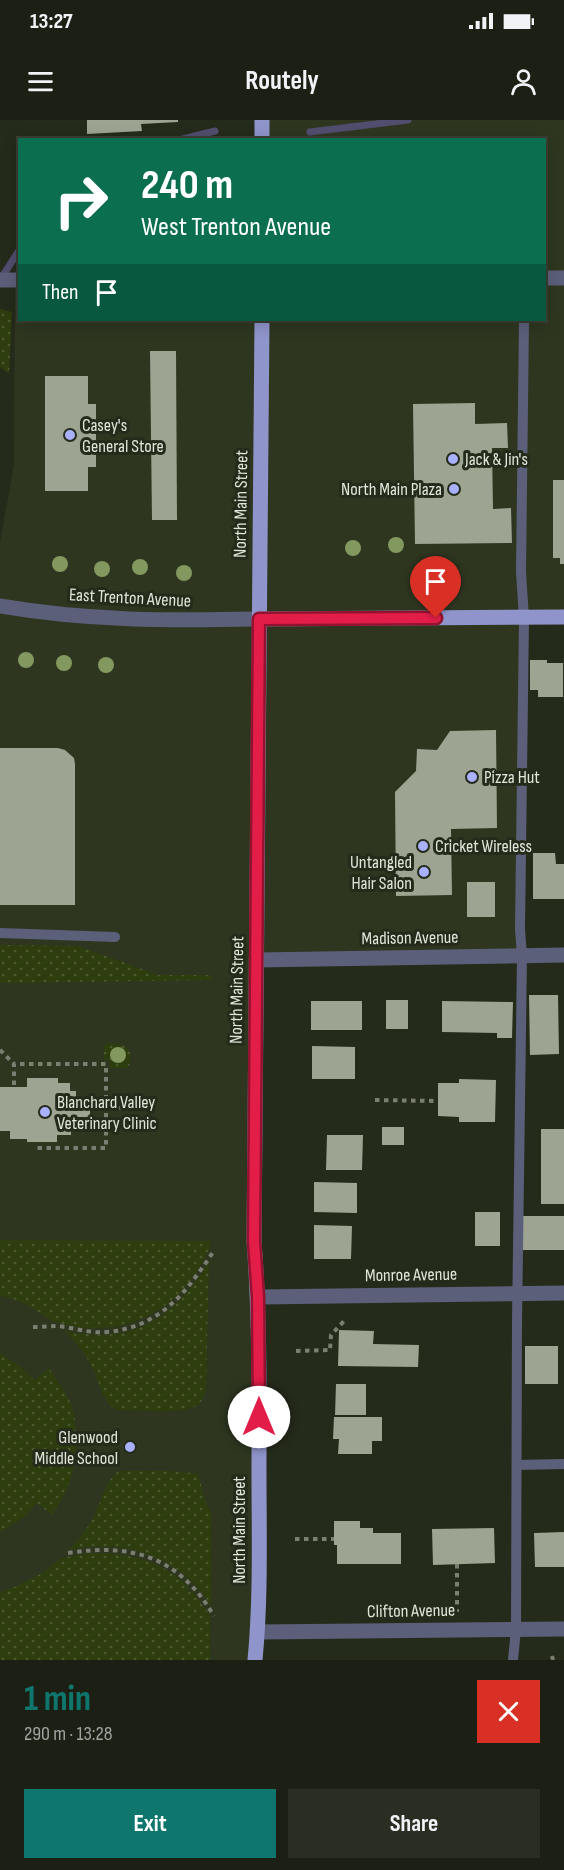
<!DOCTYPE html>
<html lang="en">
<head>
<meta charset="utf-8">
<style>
	body { margin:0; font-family:"Sofia Sans Condensed",sans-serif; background:#292d22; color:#f1f3f6; height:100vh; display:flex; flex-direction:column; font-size:22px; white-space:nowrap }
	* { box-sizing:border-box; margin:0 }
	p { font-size:20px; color:#a0a3a0 }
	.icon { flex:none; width:33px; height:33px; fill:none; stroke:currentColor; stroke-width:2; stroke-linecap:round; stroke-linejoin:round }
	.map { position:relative; height:1540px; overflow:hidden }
	.drawer { display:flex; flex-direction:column; background:#1c2014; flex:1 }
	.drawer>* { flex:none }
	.banner { position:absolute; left:18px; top:18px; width:528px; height:183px; border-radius:0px; box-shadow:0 3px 15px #0003,0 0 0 2px #3a3e34; background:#0b6e4f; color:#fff; overflow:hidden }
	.pin { position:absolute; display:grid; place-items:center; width:51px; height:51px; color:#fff; margin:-62px -26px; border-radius:50% 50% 50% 0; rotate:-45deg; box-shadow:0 0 6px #0007 }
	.pin .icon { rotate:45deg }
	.me { position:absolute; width:66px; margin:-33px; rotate:0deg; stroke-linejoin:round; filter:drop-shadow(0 0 4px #0008) }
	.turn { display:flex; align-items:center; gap:21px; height:126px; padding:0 24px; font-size:27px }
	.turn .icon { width:78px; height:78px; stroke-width:2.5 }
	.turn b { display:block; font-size:42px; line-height:51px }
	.then { display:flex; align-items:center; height:57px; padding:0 24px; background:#0003; gap:12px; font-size:22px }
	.round { display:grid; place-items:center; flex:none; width:63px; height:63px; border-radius:0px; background:#292d22 }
	.overview { display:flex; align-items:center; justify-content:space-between; height:102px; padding:0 24px }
	h1 { font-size:36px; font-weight:700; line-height:45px; color:#0f766e }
	.action { display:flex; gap:12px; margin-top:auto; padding:12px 24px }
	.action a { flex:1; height:69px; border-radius:0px; background:#0f766e; color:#fff; font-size:24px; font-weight:700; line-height:69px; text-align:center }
	.action a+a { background:#292d22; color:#f1f3f6 }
	.status { display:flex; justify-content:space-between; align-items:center; height:42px; padding:0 30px; background:#1c2014; direction:ltr }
	.status svg { height:16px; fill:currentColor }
	header { display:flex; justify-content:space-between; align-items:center; height:78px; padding:0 24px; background:#1c2014; font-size:27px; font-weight:700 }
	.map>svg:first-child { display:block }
	.built { fill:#2e3620 }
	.grass { fill:url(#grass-dots) }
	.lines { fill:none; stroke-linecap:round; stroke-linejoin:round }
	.stream { stroke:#504d6e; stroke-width:7 }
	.building { fill:#9da491 }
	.path { stroke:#7a7f71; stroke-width:4; stroke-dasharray:4.5 4.5; stroke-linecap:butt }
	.service { stroke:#5c5f79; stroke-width:10 }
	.minor { stroke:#5c5f79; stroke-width:15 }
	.tertiary { stroke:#5c5f79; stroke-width:15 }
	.primary { stroke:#8f94cb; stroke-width:15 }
	.tree { fill:#83985e }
	.route-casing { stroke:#92132f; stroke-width:15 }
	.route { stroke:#e11d48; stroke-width:10 }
	.poi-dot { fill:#a9b0fc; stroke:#252b1b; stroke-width:2 }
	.labels { text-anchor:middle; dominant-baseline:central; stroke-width:6; stroke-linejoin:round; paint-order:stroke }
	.poi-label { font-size:18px; fill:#e1e6db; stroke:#252b1b; text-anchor:start }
	.street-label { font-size:18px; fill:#e1e6db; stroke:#252b1b }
</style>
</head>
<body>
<div class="status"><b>13:27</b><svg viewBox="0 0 49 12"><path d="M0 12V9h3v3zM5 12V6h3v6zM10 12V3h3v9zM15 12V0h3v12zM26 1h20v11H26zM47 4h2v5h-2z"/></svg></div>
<header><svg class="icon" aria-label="menu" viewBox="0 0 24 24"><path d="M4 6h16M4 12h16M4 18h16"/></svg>Routely<svg class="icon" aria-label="person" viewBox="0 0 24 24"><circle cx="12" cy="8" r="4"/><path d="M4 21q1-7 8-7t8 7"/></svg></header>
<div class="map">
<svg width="564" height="1540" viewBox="0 0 564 1540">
	<defs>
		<pattern id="grass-dots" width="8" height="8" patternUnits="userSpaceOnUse" patternTransform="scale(1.5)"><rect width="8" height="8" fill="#2e3d0d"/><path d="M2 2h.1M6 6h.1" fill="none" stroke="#4c5930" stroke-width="1.8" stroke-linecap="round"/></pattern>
	</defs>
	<rect width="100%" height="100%" fill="#252b1b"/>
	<g class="built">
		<path d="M262 0H564V157L545 158 544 20H262Z"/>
		<path d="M19 156 20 200H544L545 163 564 161V491L519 488 522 836 256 840 255 1540H0V423L14 345 15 171Z"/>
	</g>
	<g class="grass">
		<path d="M0 189 12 192 9 254 0 247Z"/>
		<path d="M0 825 78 826 158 855H210L213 860 0 863Z"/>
		<path d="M107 923 124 925 130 932V944L127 948H110V941L104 940V926Z"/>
		<path d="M0 1120 211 1121C210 1133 201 1144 195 1154 164 1200 111 1218 58 1203 52 1202 47 1197 42 1194 29 1185 16 1178 0 1176Z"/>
		<path d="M209 1141 206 1266C205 1272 204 1279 199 1284 187 1295 135 1290 117 1290 101 1282 100 1260 91 1245 84 1232 75 1221 64 1211 77 1213 91 1215 105 1215 154 1213 186 1180 209 1141Z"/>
		<path d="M0 1233 21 1247 35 1260 49 1248C57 1261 68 1275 73 1289 75 1294 75 1302 75 1307 79 1339 71 1369 52 1395L37 1383 24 1397 0 1412Z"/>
		<path d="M118 1351H173L198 1354C203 1367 202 1380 211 1392V1486C183 1437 122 1417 69 1430 79 1419 88 1408 95 1394 102 1379 105 1362 118 1351Z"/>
		<path d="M91 1433C128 1433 163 1440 189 1468L187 1473 192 1471 210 1495V1540H0V1472L15 1467 44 1452 61 1438Z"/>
	</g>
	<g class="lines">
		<g class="stream">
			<path d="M310 12 408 0"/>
			<path d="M179 20 215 11"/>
			<path d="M0 160 20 129"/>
		</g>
	</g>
	<g class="building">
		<path d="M87 0H178V2L141 4 142 11 87 14Z"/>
		<path d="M150 231H176L177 400H152Z"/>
		<path d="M45 256H88V284H96V347H88V371H45Z"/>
		<path d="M475 283V304L507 303 508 328H492L493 389 511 388 512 423 415 424 413 284Z"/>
		<path d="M553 360H564V444H560V438H553Z"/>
		<path d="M530 540H547V543H563V577H538V570H530Z"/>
		<path d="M496 610 497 708 451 709 452 775 396 776 395 672 416 651 417 629 437 630 450 611Z"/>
		<path d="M0 628H58L65 630 74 638 75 644V785H0Z"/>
		<path d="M533 733H555L556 744H564V779H533Z"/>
		<rect x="467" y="762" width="28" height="35"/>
		<path d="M529 875H558L559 934 530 935Z"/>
		<rect x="386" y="880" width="22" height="29"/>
		<rect x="311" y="881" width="51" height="29"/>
		<path d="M442 881 513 882 512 918H497V913L442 912Z"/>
		<path d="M312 926 355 927V959H312Z"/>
		<path d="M27 958H58V963H70V971H76V981H90V997H76V1005H71V1015H57V1022H27V1019H10V1011H0V967H27Z"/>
		<path d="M459 959 496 960 495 1002H459V997L438 996V963H459Z"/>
		<rect x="382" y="1007" width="22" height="18"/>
		<rect x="541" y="1009" width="23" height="75"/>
		<path d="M327 1015H363L362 1050H326Z"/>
		<path d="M314 1062 357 1063V1093L314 1092Z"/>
		<rect x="475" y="1092" width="25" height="34"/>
		<rect x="521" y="1096" width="43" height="34"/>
		<path d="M314 1105 352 1106 351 1139H314Z"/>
		<path d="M339 1210 374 1211 373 1224 419 1225 418 1247 338 1246Z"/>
		<rect x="525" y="1226" width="33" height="38"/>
		<path d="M336 1264H366V1295H335Z"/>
		<path d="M334 1297H382V1321H372V1334H338L339 1319H333Z"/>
		<path d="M334 1401H360V1408H373V1413H401V1444H337V1425H334Z"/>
		<path d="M494 1408 495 1443 433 1445 432 1409Z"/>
		<path d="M564 1412V1447H535L534 1413Z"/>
	</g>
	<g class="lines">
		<g class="path">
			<path d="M0 930 14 944"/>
			<path d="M14 965V944H106V1028H34"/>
			<path d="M375 980 438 981"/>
			<path d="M90 988 141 987"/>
			<path d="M33 1207C41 1207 49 1206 56 1206 73 1207 89 1214 107 1212 160 1207 186 1173 213 1132"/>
			<path d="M296 1231 330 1230 331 1215 344 1201"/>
			<path d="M295 1419H334"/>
			<path d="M68 1433C133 1423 179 1437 214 1496"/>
			<path d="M457 1444V1492"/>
			<path d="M552 1536 553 1540"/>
		</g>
		<g class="service">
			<path d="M0 813 115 817"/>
			<path d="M517 1345 564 1344"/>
			<path d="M513 1540 516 1509 517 1202 522 836 520 809 524 498 521 452 524 200"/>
		</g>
		<g class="minor">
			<path d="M256 840 564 835"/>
			<path d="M258 1177 564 1173"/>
			<path d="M258 1512 564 1509"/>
		</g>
		<g class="tertiary">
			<path d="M544 158H564"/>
			<path d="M0 160H20"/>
			<path d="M0 486C86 501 172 501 259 499"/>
		</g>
		<g class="primary">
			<path d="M262 20V0"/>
			<path d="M259 499 564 497"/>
			<path d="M255 1540C261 1478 259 1415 259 1353 259 1276 260 1199 254 1121L262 200"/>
		</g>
	</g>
	<g class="tree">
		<circle cx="396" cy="425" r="8"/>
		<circle cx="353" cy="428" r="8"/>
		<circle cx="60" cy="444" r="8"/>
		<circle cx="140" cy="447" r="8"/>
		<circle cx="102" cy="449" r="8"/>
		<circle cx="184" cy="453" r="8"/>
		<circle cx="26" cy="540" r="8"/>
		<circle cx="64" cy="543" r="8"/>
		<circle cx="106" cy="545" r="8"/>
		<circle cx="118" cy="935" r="8"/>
	</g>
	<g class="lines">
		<g class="route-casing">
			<path id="route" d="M259 1297 258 1177 254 1121 259 499 436 498"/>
		</g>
		<use href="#route" class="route"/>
	</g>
	<g class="poi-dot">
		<circle cx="70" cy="315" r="6"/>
		<circle cx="453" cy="339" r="6"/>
		<circle cx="454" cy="369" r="6"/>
		<circle cx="472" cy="657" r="6"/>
		<circle cx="423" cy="726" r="6"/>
		<circle cx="424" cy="752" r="6"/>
		<circle cx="45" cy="992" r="6"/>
		<circle cx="130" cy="1327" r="6"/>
	</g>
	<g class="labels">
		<g class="poi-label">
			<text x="82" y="305">Casey's<tspan x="82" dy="21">General Store</tspan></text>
			<text x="465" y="339">Jack &amp; Jin's</text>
			<text x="442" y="369" text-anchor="end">North Main Plaza</text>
			<text x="484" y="657">Pizza Hut</text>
			<text x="435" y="726">Cricket Wireless</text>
			<text x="412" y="742" text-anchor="end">Untangled<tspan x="412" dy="21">Hair Salon</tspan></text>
			<text x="57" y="982">Blanchard Valley<tspan x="57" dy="21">Veterinary Clinic</tspan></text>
			<text x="118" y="1317" text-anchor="end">Glenwood<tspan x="118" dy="21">Middle School</tspan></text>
		</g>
		<g class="street-label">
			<text transform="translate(241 384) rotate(-89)">North Main Street</text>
			<text transform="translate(130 478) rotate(3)">East Trenton Avenue</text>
			<text transform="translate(410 818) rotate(-1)">Madison Avenue</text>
			<text transform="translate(237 870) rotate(-89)">North Main Street</text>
			<text transform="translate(411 1155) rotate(-1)">Monroe Avenue</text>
			<text transform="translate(239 1410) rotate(-90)">North Main Street</text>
			<text transform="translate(411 1491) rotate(-1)">Clifton Avenue</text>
		</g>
	</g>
</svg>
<div class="pin" style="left:436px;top:498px;background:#d93025"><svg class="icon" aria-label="arrive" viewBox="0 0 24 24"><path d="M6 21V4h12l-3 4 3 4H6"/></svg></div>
<svg class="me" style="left:259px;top:1297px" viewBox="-20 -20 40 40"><circle r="19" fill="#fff"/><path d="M0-13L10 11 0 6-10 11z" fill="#e11d48"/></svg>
<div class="banner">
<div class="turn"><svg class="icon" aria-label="right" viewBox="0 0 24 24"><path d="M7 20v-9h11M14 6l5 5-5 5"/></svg><div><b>240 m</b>West Trenton Avenue</div></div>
<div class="then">Then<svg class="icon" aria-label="arrive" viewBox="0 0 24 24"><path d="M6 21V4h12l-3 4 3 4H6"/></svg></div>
</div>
</div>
<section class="drawer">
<div class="overview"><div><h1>1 min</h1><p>290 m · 13:28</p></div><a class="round" style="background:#d93025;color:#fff"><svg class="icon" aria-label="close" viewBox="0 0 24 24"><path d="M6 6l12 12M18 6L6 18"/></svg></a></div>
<div class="action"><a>Exit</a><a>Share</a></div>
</section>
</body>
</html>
